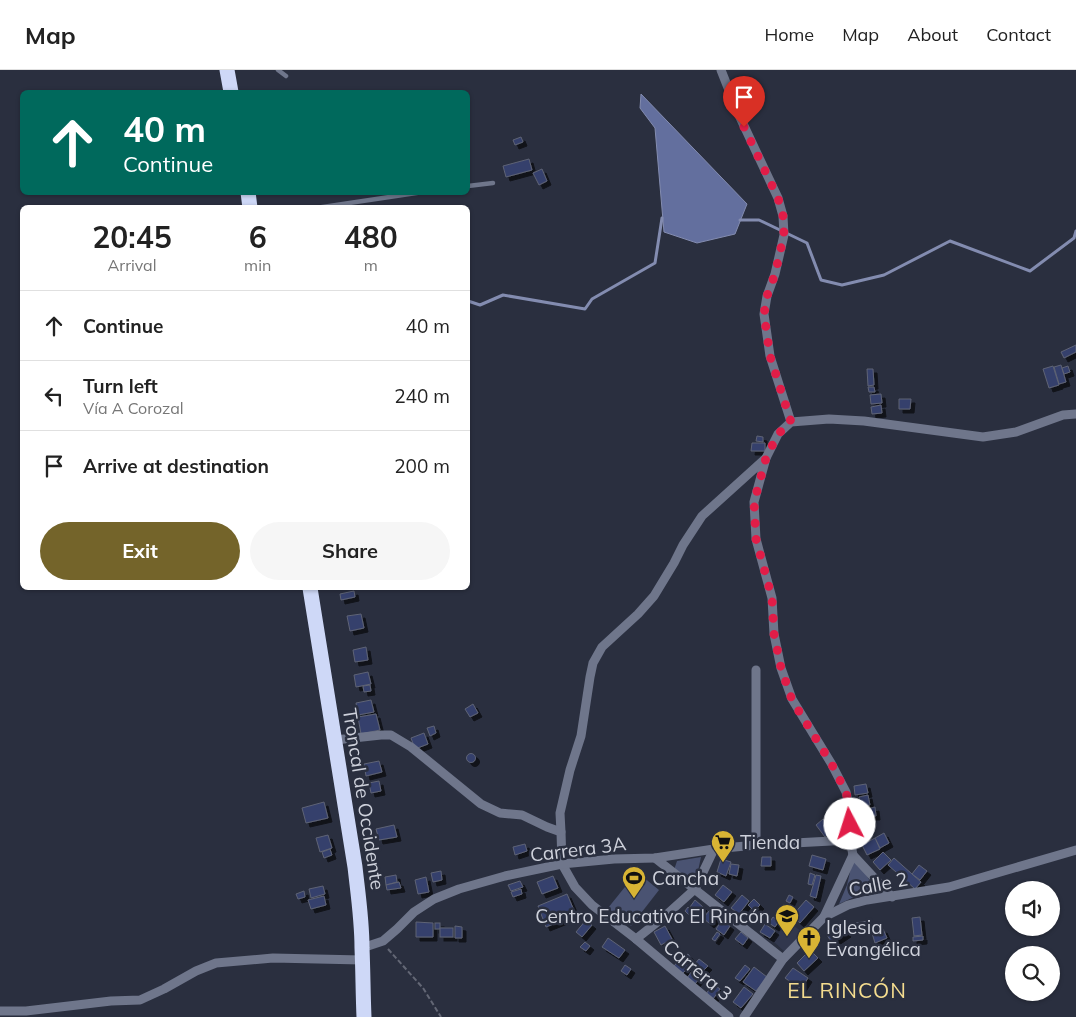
<!DOCTYPE html>
<html lang="en">
<head>
<meta charset="utf-8">
<style>
	body { margin:0; font-family:Mulish,sans-serif; background:#f6f6f6; color:#222; height:100vh; display:flex; flex-direction:column; font-size:19px; white-space:nowrap }
	* { box-sizing:border-box; margin:0 }
	p { font-size:16px; color:#767676 }
	.icon { flex:none; width:28px; height:28px; fill:none; stroke:currentColor; stroke-width:2; stroke-linecap:round; stroke-linejoin:round }
	.map { position:relative; flex:1; overflow:hidden }
	.details { position:absolute; left:20px; top:135px; width:450px; height:385px; display:flex; flex-direction:column; background:#fff; border-radius:8px; box-shadow:0 1px 4px #0004 }
	.details>* { flex:none }
	.banner { position:absolute; left:20px; top:20px; width:450px; height:105px; border-radius:8px; box-shadow:0 1px 4px #0004; background:#00695c; color:#fff; overflow:hidden }
	.fabs { position:absolute; left:1005px; top:811px; display:grid; gap:10px }
	.fabs a { display:grid; place-items:center; width:55px; height:55px; border-radius:50%; background:#fff; box-shadow:0 1px 4px #0004; font-size:25px }
	.pin { position:absolute; display:grid; place-items:center; width:42px; height:42px; color:#fff; margin:-51px -21px; border-radius:50% 50% 50% 0; rotate:-45deg; box-shadow:0 0 5px #0007 }
	.pin .icon { rotate:45deg }
	.me { position:absolute; width:55px; margin:-28px; rotate:355deg; stroke-linejoin:round; filter:drop-shadow(0 0 4px #0008) }
	.turn { display:flex; align-items:center; gap:18px; height:105px; padding:0 20px; font-size:22px }
	.turn .icon { width:65px; height:65px; stroke-width:2.5 }
	.turn b { display:block; font-size:35px; line-height:42px }
	.eta { display:flex; justify-content:space-evenly; align-items:center; height:85px; text-align:center }
	.eta b { font-size:30px; font-weight:700; line-height:35px }
	.cta { display:flex; gap:10px; margin-top:auto; padding:10px 20px }
	.cta a { flex:1; height:58px; border-radius:30px; background:#74642a; color:#fff; font-size:20px; font-weight:700; line-height:58px; text-align:center }
	.cta a+a { background:#f6f6f6; color:#222 }
	ul { padding:0; list-style:none }
	li { display:flex; align-items:center; gap:15px; height:70px; padding:0 20px; border-top:1px solid #e0e0e0 }
	li div { flex:1 }
	li b { display:block; font-size:19px }
	li em { font-style:normal }
	header { display:flex; align-items:center; gap:30px; box-sizing:border-box; height:70px; padding:0 25px; background:#fff; border-bottom:1px solid #e0e0e0 }
	header strong { font-size:24px }
	nav { display:flex; gap:28px; margin-inline-start:auto; font-size:18px }
	.map>svg:first-child { display:block }
	.built { fill:#31374d }
	.green { fill:#4a5372 }
	.water { fill:#636f9e; stroke:#838cb0 }
	.lines { fill:none; stroke-linecap:round; stroke-linejoin:round }
	.stream { stroke:#838cb0; stroke-width:3 }
	.building { fill:#36406c; stroke:#5e6375; filter:url(#shadow) }
	.path { stroke:#636775; stroke-width:2; stroke-dasharray:5 2.5; stroke-linecap:butt }
	.lane { stroke:#6f768b; stroke-width:4.5 }
	.street { stroke:#6f768b; stroke-width:9 }
	.highway { stroke:#ced8f7; stroke-width:15 }
	.route { stroke:#e11d48; stroke-width:9; stroke-dasharray:0 16.2 }
	.labels { text-anchor:middle; dominant-baseline:central; stroke-width:5; stroke-linejoin:round; paint-order:stroke }
	.street-label { font-size:19px; fill:#ced1db; stroke:#2a2f3f }
	.poi-label { font-size:19px; fill:#ced1db; stroke:#2a2f3f; text-anchor:start }
	.quarter-label { font-size:21px; letter-spacing:1px; fill:#f4dc8f; stroke:#2a2f3f }
</style>
</head>
<body>
<header>
<strong>Map</strong>
<nav><a>Home</a><a>Map</a><a>About</a><a>Contact</a></nav>
</header>
<div class="map">
<svg width="1076" height="947" viewBox="0 0 1076 947">
	<defs>
		<filter id="shadow"><feDropShadow dx="4" dy="4" stdDeviation="0" flood-color="#0009"/></filter>
	</defs>
	<rect width="100%" height="100%" fill="#2a2f3f"/>
	<path class="built" d="M788 851 802 862 785 882 773 871Z"/>
	<g class="green">
		<path d="M701 787 696 810 674 800 677 791Z"/>
		<path d="M853 789 865 803 876 821 854 827 839 834 847 815Z"/>
		<path d="M637 802 659 820 631 856 608 838Z"/>
	</g>
	<path class="water" d="M641 24 747 134 735 164 697 173 664 162 655 58 640 38Z"/>
	<g class="lines">
		<g class="stream">
			<path d="M740 150H759L807 173 821 210 842 215 884 205 950 171 1030 201 1074 168 1076 161"/>
			<path d="M468 231 480 235 503 225 585 239 592 229 655 193 662 148"/>
		</g>
	</g>
	<g class="building">
		<path d="M521 67 523 72 515 75 513 70Z"/>
		<path d="M529 89 532 100 506 107 503 96Z"/>
		<path d="M542 99 547 111 539 115 533 103Z"/>
		<path d="M1076 275V282L1064 288 1061 282Z"/>
		<path d="M1061 295 1066 312 1059 314 1054 297Z"/>
		<path d="M1053 296 1059 315 1049 318 1043 299Z"/>
		<path d="M1068 296 1070 302 1064 304 1062 298Z"/>
		<path d="M867 299H873L874 315 868 316Z"/>
		<path d="M868 317H874L875 322H869Z"/>
		<path d="M881 324 882 333 871 334 870 325Z"/>
		<path d="M899 329H911L910 339H899Z"/>
		<path d="M881 335 882 343 872 344 871 337Z"/>
		<path d="M757 366 763 367V372L756 371Z"/>
		<path d="M752 373H765V381H751Z"/>
		<path d="M354 521 355 527 341 530 340 524Z"/>
		<path d="M361 544 364 558 350 561 347 546Z"/>
		<path d="M366 577 368 590 355 592 353 580Z"/>
		<path d="M368 602 371 614 356 617 354 605Z"/>
		<path d="M370 615 371 621 364 622 363 616Z"/>
		<path d="M371 630 374 642 358 645 356 633Z"/>
		<path d="M473 634 478 643 470 647 465 639Z"/>
		<path d="M376 644 380 660 361 664 358 647Z"/>
		<path d="M434 656 436 663 430 666 427 658Z"/>
		<path d="M424 663 428 674 415 679 411 668Z"/>
		<circle cx="471" cy="688" r="4.5"/>
		<path d="M379 691 382 702 366 706 364 694Z"/>
		<path d="M379 711 381 721 371 723 369 713Z"/>
		<path d="M866 714 868 723 855 725 854 716Z"/>
		<path d="M868 725 870 735 861 737 859 727Z"/>
		<path d="M324 732 328 748 306 753 302 738Z"/>
		<path d="M875 737 876 746H871V738Z"/>
		<path d="M859 739H867V750L859 749Z"/>
		<path d="M823 749 833 761 825 767 816 755Z"/>
		<path d="M394 755 397 767 379 770 376 759Z"/>
		<path d="M884 763 889 773 880 778 875 768Z"/>
		<path d="M328 765 332 778 320 782 316 768Z"/>
		<path d="M875 768 880 779 867 785 862 775Z"/>
		<path d="M525 774 527 781 515 785 513 777Z"/>
		<path d="M330 779 332 785 324 788 322 782Z"/>
		<path d="M883 782 891 790 880 800 873 792Z"/>
		<path d="M812 785 826 789 823 800 809 796Z"/>
		<path d="M762 787H771V796H761Z"/>
		<path d="M894 788 921 812 915 819 888 795Z"/>
		<path d="M721 789 731 792 726 806 717 802Z"/>
		<path d="M731 794 739 795 737 806 729 804Z"/>
		<path d="M919 795 927 801 920 810 912 804Z"/>
		<path d="M441 801 442 810 433 812 431 803Z"/>
		<path d="M810 803 815 805 812 815 808 814Z"/>
		<path d="M396 805 397 812 386 815 385 807Z"/>
		<path d="M816 805 821 806 816 828 810 826Z"/>
		<path d="M553 806 558 818 542 824 537 812Z"/>
		<path d="M426 807 429 822 418 824 415 810Z"/>
		<path d="M520 811 523 817 511 821 508 815Z"/>
		<path d="M399 812 401 818 387 820 386 815Z"/>
		<path d="M723 815 732 822 724 832 715 825Z"/>
		<path d="M323 816 325 824 311 828 309 819Z"/>
		<path d="M521 819 522 824 513 827 511 822Z"/>
		<path d="M304 821 305 827 298 829 296 824Z"/>
		<path d="M567 824 576 845 546 857 538 836Z"/>
		<path d="M742 825 749 831 739 844 731 838Z"/>
		<path d="M789 825 793 827 790 833 786 831Z"/>
		<path d="M324 826 326 835 311 839 308 830Z"/>
		<path d="M754 829 760 835 754 841 748 835Z"/>
		<path d="M695 830 703 837 698 843 690 837Z"/>
		<path d="M806 830 814 837 800 853 792 846Z"/>
		<path d="M688 837 693 842 690 846 685 841Z"/>
		<path d="M710 840 717 847 710 854 703 848Z"/>
		<path d="M773 847 779 851 775 857 769 853Z"/>
		<path d="M920 847 922 865 914 866 912 848Z"/>
		<path d="M586 850 592 855 582 867 576 862Z"/>
		<path d="M722 850 730 856 724 865 716 859Z"/>
		<path d="M868 851V859L856 861V853Z"/>
		<path d="M416 852 433 853V867H416Z"/>
		<rect x="435" y="853" width="5" height="6"/>
		<path d="M765 854 775 861 770 868 760 862Z"/>
		<path d="M841 855 847 863 832 873 827 865Z"/>
		<path d="M455 856 462 857V868H455Z"/>
		<path d="M665 856 672 869 661 875 654 862Z"/>
		<rect x="440" y="858" width="13" height="9"/>
		<path d="M883 859 887 868 875 873 872 863Z"/>
		<path d="M717 862 720 864 715 871 712 869Z"/>
		<path d="M741 862 748 868 743 875 735 869Z"/>
		<path d="M923 866V870L913 871V867Z"/>
		<path d="M608 868 625 880 619 888 602 877Z"/>
		<path d="M585 872 590 876 586 881 580 877Z"/>
		<path d="M810 880 818 888 804 901 797 893Z"/>
		<path d="M688 884 690 887 685 891 682 888Z"/>
		<path d="M680 889 689 897 682 904 674 896Z"/>
		<path d="M699 889 708 896 702 902 694 895Z"/>
		<path d="M625 895 631 899 627 905 621 901Z"/>
		<path d="M745 895 750 899 740 911 735 908Z"/>
		<path d="M695 897 703 904 695 914 687 908Z"/>
		<path d="M754 897 767 907 756 921 743 912Z"/>
		<path d="M793 898 808 908 801 919 785 908Z"/>
		<path d="M713 914 720 919 713 929 706 924Z"/>
		<path d="M744 917 753 924 741 938 733 932Z"/>
	</g>
	<g class="lines">
		<path class="path" d="M388 879 423 918 441 947"/>
		<g class="lane">
			<path d="M278 0 286 6"/>
			<path d="M468 116 493 113"/>
			<path d="M316 138 423 122"/>
		</g>
		<g class="street">
			<path d="M721 0 738 43 778 128 783 146 784 165 775 204 767 226 764 244 770 286 791 352"/>
			<path d="M756 600V775"/>
			<path d="M335 670 381 665H391L411 677 481 734 500 743 522 745 547 757 561 762 562 794 575 817 592 835 636 869 729 947"/>
			<path d="M561 762 560 743 570 700 581 666 590 607 593 593 602 577 638 544 654 526 674 493 683 475 702 446 766 388"/>
			<path d="M655 788 783 889"/>
			<path d="M892 827 853 785 850 770 849 736 846 722 831 693 792 629 781 598 774 564 772 528 756 469 754 432 766 388 778 364 791 352 829 349 864 351 983 367 1016 362 1063 345 1076 344"/>
			<path d="M824 847 853 785"/>
			<path d="M636 869 665 846 695 819 714 779"/>
			<path d="M362 878 383 871 397 859 414 842 434 829 459 819 505 806 562 794 614 789 655 788 714 779 756 775 850 770"/>
			<path d="M0 941H26L111 931 140 930 164 919 196 901 216 893 273 888 362 890"/>
			<path d="M744 947 783 889 824 847 848 835 867 830 949 817 1076 780"/>
		</g>
		<g class="highway">
			<path d="M227 0 231 22"/>
			<path d="M248 122 250 138"/>
			<path d="M310 518 355 797C358 824 362 850 362 878 363 901 363 924 364 947"/>
		</g>
	</g>
	<g class="lines">
		<path class="route" d="M744 57 778 128 783 146 784 165 775 204 767 226 764 244 770 286 791 352 778 364 766 388 754 432 756 469 772 528 774 564 781 598 792 630 831 693 846 722 849 736 850 754"/>
	</g>
	<defs>
		<g id="supermarket-pin" transform="scale(1.25)"><path d="M0 17L-7.5 6A9.5 9.5 0 1 1 7.5 6Z" fill="#d8b434" stroke="#2a2f3f"/><path d="M-6-5.5h2.5l.6 2H6L4.5 2H-2.5L-4.4-4H-6ZM-1.5 3.2a1.3 1.3 0 1 0 .1 0ZM3 3.2a1.3 1.3 0 1 0 .1 0Z" fill="#111"/></g>
		<g id="stadium-pin" transform="scale(1.25)"><path d="M0 17L-7.5 6A9.5 9.5 0 1 1 7.5 6Z" fill="#d8b434" stroke="#2a2f3f"/><path d="M0-5a6.5 5 0 1 0 0 10a6.5 5 0 1 0 0-10ZM-3.5-1.8h7v3.6h-7Z" fill="#111"/></g>
		<g id="school-pin" transform="scale(1.25)"><path d="M0 17L-7.5 6A9.5 9.5 0 1 1 7.5 6Z" fill="#d8b434" stroke="#2a2f3f"/><path d="M0-5L7-2L0 1L-7-2ZM-4 1L0 2.5L4 1V4Q0 6-4 4Z" fill="#111"/></g>
		<g id="church-pin" transform="scale(1.25)"><path d="M0 17L-7.5 6A9.5 9.5 0 1 1 7.5 6Z" fill="#d8b434" stroke="#2a2f3f"/><path d="M-1.2-6h2.4v3.5h3.3v2.4h-3.3V6h-2.4V-.1h-3.3v-2.4h3.3Z" fill="#111"/></g>
	</defs>
	<g fill-rule="evenodd">
		<use href="#supermarket-pin" x="723" y="772"/>
		<use href="#stadium-pin" x="634" y="808"/>
		<use href="#school-pin" x="787" y="846"/>
		<use href="#church-pin" x="809" y="868"/>
	</g>
	<g class="labels">
		<g class="street-label">
			<text transform="translate(364 729) rotate(81)">Troncal de Occidente</text>
			<text transform="translate(578 779) rotate(-7)">Carrera 3A</text>
			<text transform="translate(878 814) rotate(-11)">Calle 2</text>
			<text transform="translate(698 900) rotate(40)">Carrera 3</text>
		</g>
		<g class="poi-label">
			<text x="740" y="772">Tienda</text>
			<text x="652" y="808">Cancha</text>
			<text x="770" y="846" text-anchor="end">Centro Educativo El Rincón</text>
			<text x="826" y="857">Iglesia<tspan x="826" dy="22">Evangélica</tspan></text>
		</g>
		<g class="quarter-label">
			<text x="847" y="920">EL RINCÓN</text>
		</g>
	</g>
</svg>
<div class="fabs">
<a><svg class="icon" aria-label="sound" viewBox="0 0 24 24"><path d="M4 9h4l5-4v14l-5-4H4zM17 9q2 3 0 6"/></svg></a>
<a><svg class="icon" aria-label="search" viewBox="0 0 24 24"><circle cx="10" cy="10" r="6"/><path d="M15 15l6 6"/></svg></a>
</div>
<div class="pin" style="left:744px;top:57px;background:#d93025"><svg class="icon" aria-label="arrive" viewBox="0 0 24 24"><path d="M6 21V4h12l-3 4 3 4H6"/></svg></div>
<svg class="me" style="left:850px;top:754px" viewBox="-20 -20 40 40"><circle r="19" fill="#fff"/><path d="M0-13L10 11 0 6-10 11z" fill="#e11d48"/></svg>
<div class="banner">
<div class="turn"><svg class="icon" aria-label="ahead" viewBox="0 0 24 24"><path d="M12 20V5M6 11l6-6 6 6"/></svg><div><b>40 m</b>Continue</div></div>
</div>
<section class="details">
<div class="eta">
<div><b>20:45</b><p>Arrival</p></div>
<div><b>6</b><p>min</p></div>
<div><b>480</b><p>m</p></div>
</div>
<ul>
<li><svg class="icon" aria-label="ahead" viewBox="0 0 24 24"><path d="M12 20V5M6 11l6-6 6 6"/></svg><div><b>Continue</b></div><em>40 m</em></li>
<li><svg class="icon" aria-label="left" viewBox="0 0 24 24"><path d="M17 20v-9H6M10 6l-5 5 5 5"/></svg><div><b>Turn left</b><p>Vía A Corozal</p></div><em>240 m</em></li>
<li><svg class="icon" aria-label="arrive" viewBox="0 0 24 24"><path d="M6 21V4h12l-3 4 3 4H6"/></svg><div><b>Arrive at destination</b></div><em>200 m</em></li>
</ul>
<div class="cta"><a>Exit</a><a>Share</a></div>
</section>
</div>
</body>
</html>
